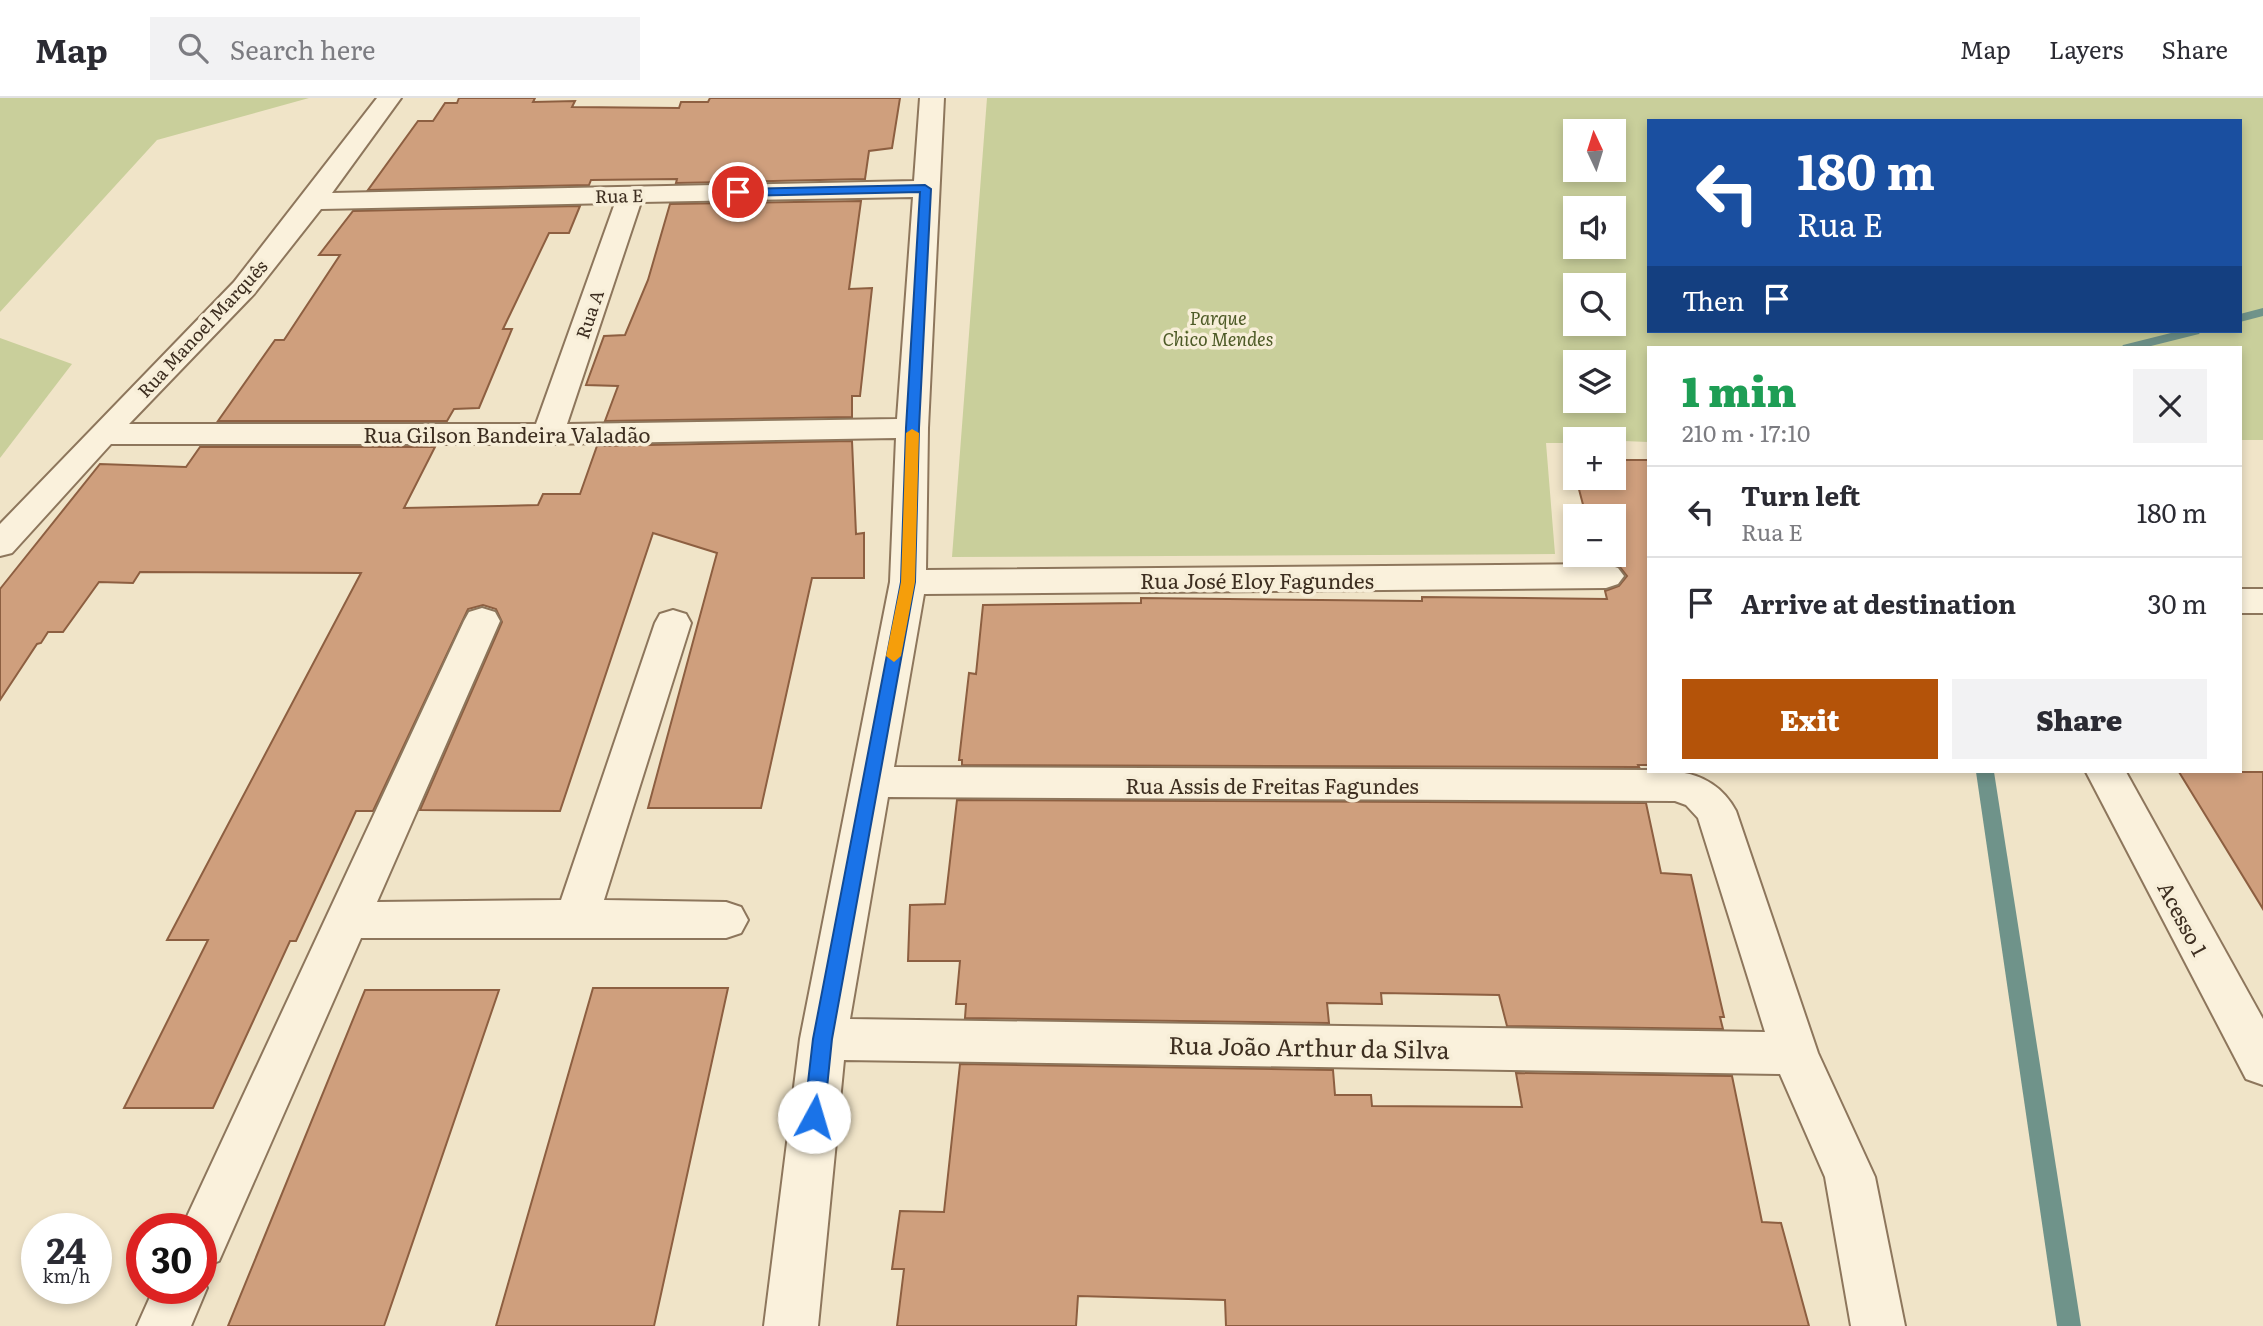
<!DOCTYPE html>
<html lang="en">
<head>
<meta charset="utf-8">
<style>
	body { margin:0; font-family:Literata,serif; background:#f2f2f3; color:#2b2b33; height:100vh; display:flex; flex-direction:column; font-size:26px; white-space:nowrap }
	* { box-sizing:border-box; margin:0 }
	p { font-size:23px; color:#7c7c81 }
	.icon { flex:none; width:38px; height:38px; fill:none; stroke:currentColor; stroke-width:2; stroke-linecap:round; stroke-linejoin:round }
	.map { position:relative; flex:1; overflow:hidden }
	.panel { position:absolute; left:1647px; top:248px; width:595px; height:427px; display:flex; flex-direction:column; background:#fff; border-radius:0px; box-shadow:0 4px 10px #0003 }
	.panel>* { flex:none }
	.hud { position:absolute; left:1647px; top:21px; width:595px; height:214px; border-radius:0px; box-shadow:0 4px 10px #0003; background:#1a4fa0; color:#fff; overflow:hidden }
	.needle { width:46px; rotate:356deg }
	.tools { position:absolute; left:1563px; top:21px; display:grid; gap:14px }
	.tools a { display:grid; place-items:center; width:63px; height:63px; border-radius:0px; background:#fff; box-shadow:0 4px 10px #0003; font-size:35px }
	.speed { position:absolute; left:21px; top:1115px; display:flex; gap:14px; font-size:35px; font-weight:700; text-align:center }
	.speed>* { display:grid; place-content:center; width:91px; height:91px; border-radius:50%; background:#fff; box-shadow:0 4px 10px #0003; line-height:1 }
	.speed small { font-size:18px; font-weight:400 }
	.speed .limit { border:10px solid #d22; background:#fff; color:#111 }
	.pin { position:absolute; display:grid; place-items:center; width:60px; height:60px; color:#fff; margin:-30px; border:4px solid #fff; border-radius:50%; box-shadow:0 2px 7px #0007 }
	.me { position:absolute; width:77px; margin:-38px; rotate:6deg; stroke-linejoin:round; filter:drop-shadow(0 0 5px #0008) }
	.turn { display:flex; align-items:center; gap:24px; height:147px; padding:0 35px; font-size:32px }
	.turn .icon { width:91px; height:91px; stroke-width:2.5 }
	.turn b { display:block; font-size:49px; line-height:60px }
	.then { display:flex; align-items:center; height:66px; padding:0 35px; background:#0003; gap:14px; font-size:26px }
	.round { display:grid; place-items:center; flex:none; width:74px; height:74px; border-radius:0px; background:#f2f2f3 }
	.overview { display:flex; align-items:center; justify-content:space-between; height:119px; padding:0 35px }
	h1 { font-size:42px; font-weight:800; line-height:52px; color:#1e9e55 }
	.cta { display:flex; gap:14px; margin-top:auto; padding:14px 35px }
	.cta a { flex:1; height:80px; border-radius:0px; background:#b45309; color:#fff; font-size:28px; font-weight:800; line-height:80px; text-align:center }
	.cta a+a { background:#f2f2f3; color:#2b2b33 }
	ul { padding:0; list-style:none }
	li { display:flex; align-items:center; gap:21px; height:91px; padding:0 35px; border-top:2px solid #e1e1e2 }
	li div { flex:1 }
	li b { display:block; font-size:26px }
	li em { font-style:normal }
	header { display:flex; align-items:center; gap:42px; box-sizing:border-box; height:98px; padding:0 35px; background:#fff; border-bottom:2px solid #e1e1e2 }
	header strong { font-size:33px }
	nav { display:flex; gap:38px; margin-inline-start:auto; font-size:24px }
	.search { width:490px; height:63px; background:#f2f2f3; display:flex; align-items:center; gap:18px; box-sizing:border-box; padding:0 24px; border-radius:0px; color:#7c7c81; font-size:26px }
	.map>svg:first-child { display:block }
	.green { fill:#c9cf9b; fill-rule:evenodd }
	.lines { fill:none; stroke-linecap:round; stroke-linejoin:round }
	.stream { fill:#6f938a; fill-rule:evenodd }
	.building { fill:#cf9f7d; stroke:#8d5f41; stroke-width:2 }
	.minor-casing { stroke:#8d765c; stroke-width:4 }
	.minor { fill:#faf1dc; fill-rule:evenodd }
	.route { fill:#1a73e8; stroke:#114b97; stroke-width:2 }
	.slow { fill:#f59e0b }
	.labels { text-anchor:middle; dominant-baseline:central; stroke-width:7; stroke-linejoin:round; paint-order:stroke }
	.far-street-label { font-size:18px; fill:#3d2e20; stroke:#f7eed8 }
	.far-park-label { font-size:18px; font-style:italic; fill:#4d5a26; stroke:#f7eed8 }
	.street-label { font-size:21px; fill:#3d2e20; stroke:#f7eed8 }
	.near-street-label { font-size:24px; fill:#3d2e20; stroke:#f7eed8 }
</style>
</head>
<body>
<header>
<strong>Map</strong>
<div class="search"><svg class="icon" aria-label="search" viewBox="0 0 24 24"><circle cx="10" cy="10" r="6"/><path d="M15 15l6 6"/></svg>Search here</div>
<nav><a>Map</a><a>Layers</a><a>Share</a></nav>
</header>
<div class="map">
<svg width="2263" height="1228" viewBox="0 0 2263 1228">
	<rect width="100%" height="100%" fill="#f0e4c8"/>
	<g class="green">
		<path d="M0 0H309L157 42 0 214Z"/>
		<path d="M987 0H2263V342H2240V250H1648V344L1575 341V345H1546L1555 456 952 459ZM1648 23H2240V233H1648ZM1575 33H1614V72H1575ZM1575 110H1614V149H1575ZM1575 187H1614V226H1575ZM1575 264H1614V303H1575Z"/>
		<path d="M0 240 72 266 0 360Z"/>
	</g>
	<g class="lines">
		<g class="stream">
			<path d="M2263 210V218L2240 224V216Z"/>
			<path d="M2179 233H2201L2199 236 2143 250H2121L2123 247Z"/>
			<path d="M1976 674H1994L2081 1228H2057Z"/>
		</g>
	</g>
	<g class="building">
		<path d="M459 0H535L533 4 575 3 572 9 679 10 681 4H708L710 0H900L892 50 869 53 865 81 676 85 677 81 591 82 589 87 368 92 418 23H433L445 5H457Z"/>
		<path d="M861 103 849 191 872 190 860 298H852V319L605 323 618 288 586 287 604 238 625 237 648 182 670 106Z"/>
		<path d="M580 108 569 135H549L503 231H512L479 310 454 311 447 323H218L275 242H284L340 157H319L353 113Z"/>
		<path d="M852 343 856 436 864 435V480H812L761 710H648L717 455 653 435 560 713 420 712 502 524 496 511 483 507 468 511 373 713H356L296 843H290L213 1010H124L208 842H167L361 475 140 474 133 485 99 484 63 534H48L41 545 37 546 0 602V491L100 366 186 369 200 349H435L404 410 538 407 543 396H580L597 348Z"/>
		<path d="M1614 356H1623L1625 362H1648V667H1638L1639 669 962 667V662H959L969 575 976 576 983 507 1141 505V500L1422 503V499L1607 501 1605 493 1619 488 1627 478 1619 468 1597 463 1596 457H1614V418H1586L1576 380H1614Z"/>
		<path d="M2179 674H2263V811Z"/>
		<path d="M957 702 1646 705 1661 775 1691 777 1724 919H1720L1723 931 1507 928 1499 897 1381 895 1382 906 1327 905 1329 925 965 920 966 906H956L960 863H908L910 807 945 806Z"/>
		<path d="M593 890H728L654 1228H496Z"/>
		<path d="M365 892H499L384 1228H228Z"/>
		<path d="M960 966 1333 972 1335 997H1371L1372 1008 1522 1009 1516 975 1732 978 1762 1124 1781 1125 1809 1228H1226L1225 1202 1078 1198 1076 1228H897L904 1171H892L900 1113 944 1114Z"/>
	</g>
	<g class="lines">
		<g class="minor-casing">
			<g id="minor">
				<path d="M377 0H401L332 95 914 83 920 0H944L928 330 926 472 1606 466 1618 470 1624 478 1618 486 1606 490 924 496 894 669 1648 672C1656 675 1667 673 1676 674 1703 676 1724 690 1736 713L1818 955 1875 1079 1905 1228H1851L1825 1079 1780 976 844 962 818 1228H764L800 941 890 484 896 340 548 346H111L12 455 0 458V426L234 184ZM913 99 897 321 567 326 641 104ZM615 105 536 326H129L254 196 321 111ZM888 699 1675 703 1686 707 1698 720 1765 934 850 921Z"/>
				<rect x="2240" y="491" width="23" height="24"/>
				<path d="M482 510 495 514 500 523 377 804 561 802 655 525 660 516 673 512 686 516 691 525 604 802 726 804 741 809 748 822 741 835 726 840H361L219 1163 201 1170V1130H181L183 1127 464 523 469 514Z"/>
				<path d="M2086 674H2126L2263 921V987L2246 981Z"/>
				<path d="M201 1176 207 1190 191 1228H137L154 1190H201Z"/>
			</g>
		</g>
		<use href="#minor" class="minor"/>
	</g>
	<path class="route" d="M925 87 931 91 919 330 915 484 832 941 824 1019 821 1026 814 1029 807 1026 804 1019 813 941 901 484 906 330 920 94 738 98 732 94 738 91Z"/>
	<path class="slow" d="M912 331 919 335 915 484 901 558 894 564 886 558 901 484 906 335Z"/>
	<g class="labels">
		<g class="far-street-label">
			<text transform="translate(619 97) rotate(-1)">Rua E</text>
			<text transform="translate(589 216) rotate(-71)">Rua A</text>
			<text transform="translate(202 230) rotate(-47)">Rua Manoel Marquês</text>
		</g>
		<g class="far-park-label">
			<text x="1218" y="219">Parque<tspan x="1218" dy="21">Chico Mendes</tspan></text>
		</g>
		<g class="street-label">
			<text x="507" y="335">Rua Gilson Bandeira Valadão</text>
			<text x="1257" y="481">Rua José Eloy Fagundes</text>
			<text x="1272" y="686">Rua Assis de Freitas Fagundes</text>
			<text transform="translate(2184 820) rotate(62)">Acesso 1</text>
		</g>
		<g class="near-street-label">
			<text transform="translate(1309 948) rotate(1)">Rua João Arthur da Silva</text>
		</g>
	</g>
</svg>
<div class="tools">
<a><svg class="needle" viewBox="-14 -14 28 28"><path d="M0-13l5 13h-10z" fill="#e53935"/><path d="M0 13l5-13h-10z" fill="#7c7c81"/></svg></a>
<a><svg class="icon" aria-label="sound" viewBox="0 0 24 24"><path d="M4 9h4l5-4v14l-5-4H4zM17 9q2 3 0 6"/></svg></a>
<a><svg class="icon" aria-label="search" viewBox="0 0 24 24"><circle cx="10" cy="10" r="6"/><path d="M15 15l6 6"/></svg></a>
<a><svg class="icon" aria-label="layers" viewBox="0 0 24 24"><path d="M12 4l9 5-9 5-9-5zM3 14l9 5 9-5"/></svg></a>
<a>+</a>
<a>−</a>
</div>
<div class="speed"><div>24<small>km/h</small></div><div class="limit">30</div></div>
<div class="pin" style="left:738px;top:94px;background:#d93025"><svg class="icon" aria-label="arrive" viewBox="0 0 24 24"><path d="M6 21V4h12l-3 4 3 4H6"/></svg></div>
<svg class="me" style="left:814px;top:1019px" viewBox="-20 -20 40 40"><circle r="19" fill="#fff"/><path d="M0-13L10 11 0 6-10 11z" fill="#1a73e8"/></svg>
<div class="hud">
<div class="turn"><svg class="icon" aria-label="left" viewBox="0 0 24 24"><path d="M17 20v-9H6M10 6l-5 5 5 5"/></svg><div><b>180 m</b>Rua E</div></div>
<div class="then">Then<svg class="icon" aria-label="arrive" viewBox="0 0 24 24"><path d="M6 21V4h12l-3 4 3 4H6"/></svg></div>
</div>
<section class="panel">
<div class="overview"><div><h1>1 min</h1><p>210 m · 17:10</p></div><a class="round"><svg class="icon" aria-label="close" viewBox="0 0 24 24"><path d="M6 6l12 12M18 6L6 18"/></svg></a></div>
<ul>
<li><svg class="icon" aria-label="left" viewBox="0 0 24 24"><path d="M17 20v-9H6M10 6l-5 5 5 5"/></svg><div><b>Turn left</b><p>Rua E</p></div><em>180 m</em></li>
<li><svg class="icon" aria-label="arrive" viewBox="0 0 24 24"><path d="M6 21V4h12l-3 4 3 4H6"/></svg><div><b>Arrive at destination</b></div><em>30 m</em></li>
</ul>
<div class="cta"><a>Exit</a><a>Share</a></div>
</section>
</div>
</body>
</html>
